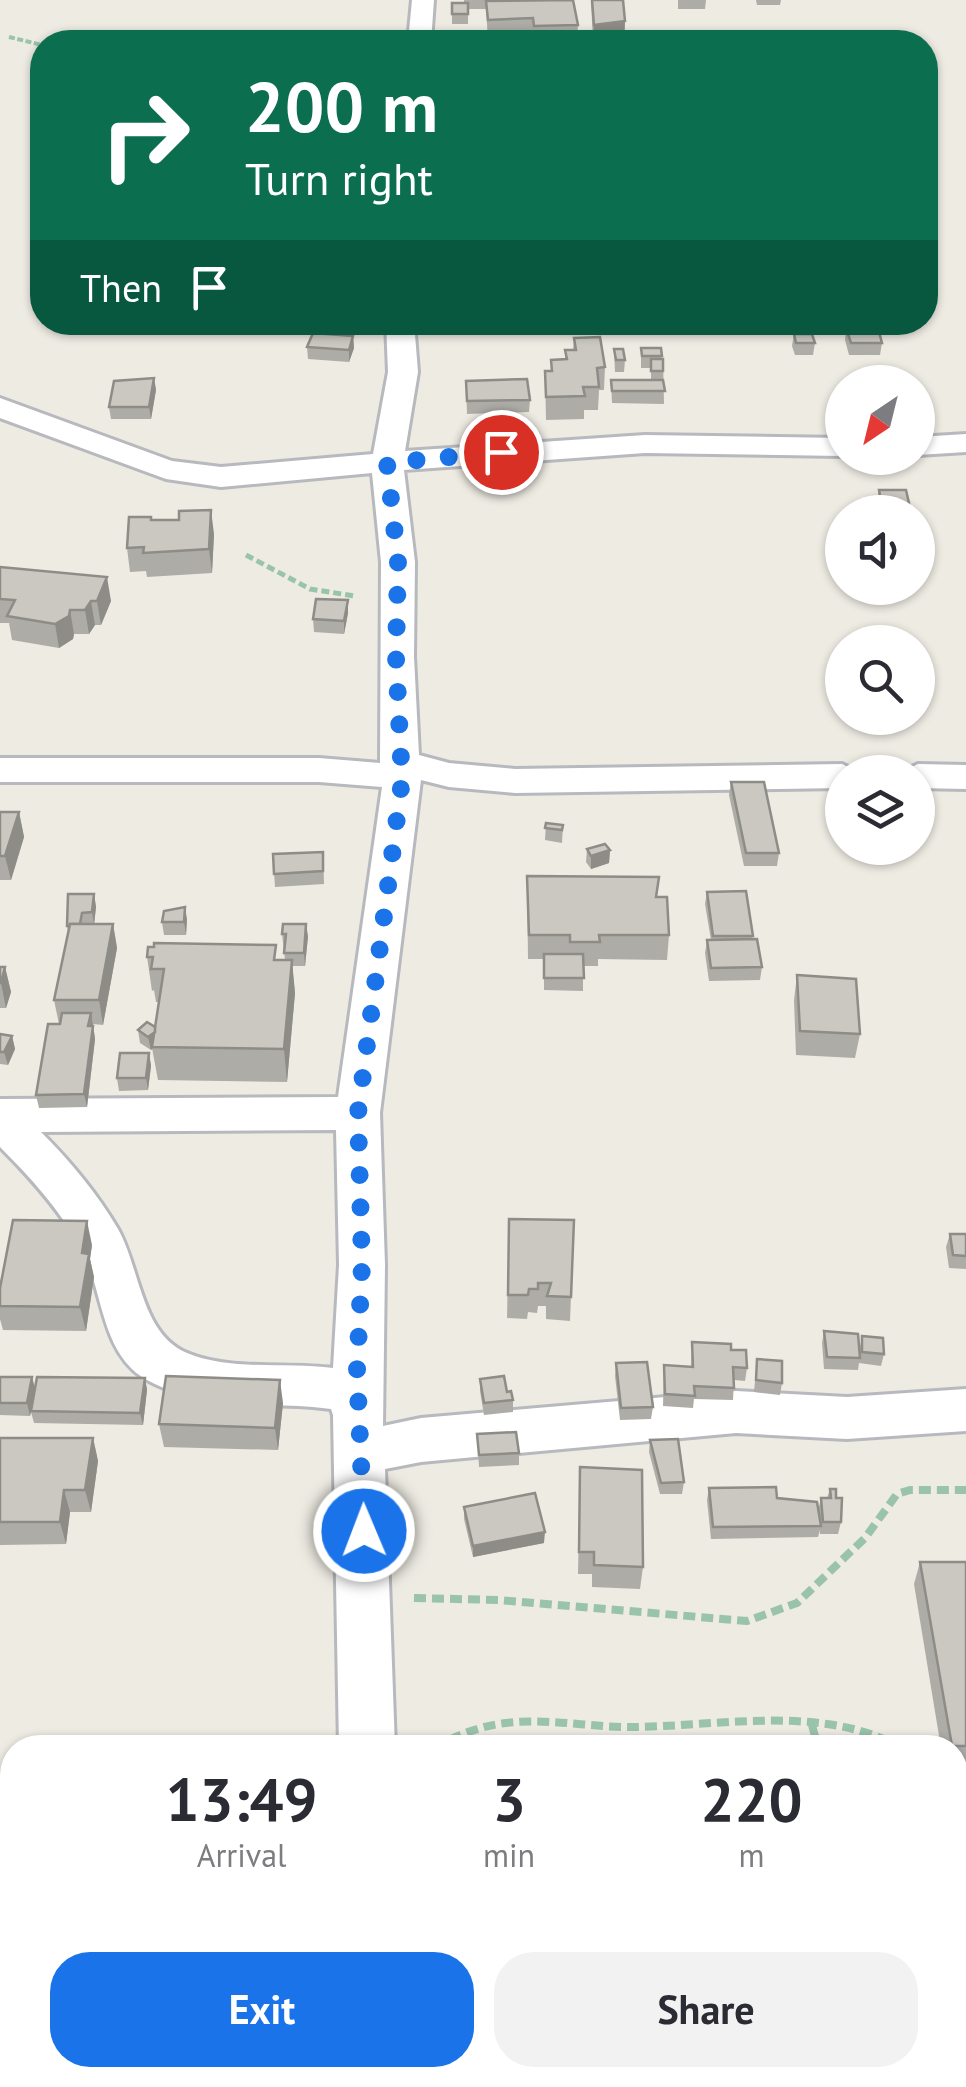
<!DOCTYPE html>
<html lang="en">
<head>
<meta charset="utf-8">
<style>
	body { margin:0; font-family:"PT Sans",sans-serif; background:#f2f2f3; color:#2b2b33; height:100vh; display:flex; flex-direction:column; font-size:38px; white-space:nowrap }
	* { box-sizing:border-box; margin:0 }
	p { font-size:32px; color:#7c7c81 }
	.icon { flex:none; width:55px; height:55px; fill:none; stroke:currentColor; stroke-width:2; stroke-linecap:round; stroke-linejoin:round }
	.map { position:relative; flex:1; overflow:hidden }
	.side { position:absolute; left:0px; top:1735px; width:968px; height:352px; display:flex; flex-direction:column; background:#fff; border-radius:40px 40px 0 0; box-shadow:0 2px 8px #0004 }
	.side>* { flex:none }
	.banner { position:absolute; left:30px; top:30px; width:908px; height:305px; border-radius:40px; box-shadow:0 2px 8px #0004; background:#0b6e4f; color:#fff; overflow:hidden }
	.needle { width:65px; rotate:215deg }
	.tools { position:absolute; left:825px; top:365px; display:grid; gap:20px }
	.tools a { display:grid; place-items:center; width:110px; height:110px; border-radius:50%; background:#fff; box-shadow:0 2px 8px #0004; font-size:50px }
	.pin { position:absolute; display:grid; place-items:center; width:85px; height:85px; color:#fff; margin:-42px; border:5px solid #fff; border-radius:50%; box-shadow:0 2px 10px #0007 }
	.me { position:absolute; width:110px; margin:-55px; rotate:359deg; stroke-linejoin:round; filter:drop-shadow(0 0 8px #0008) }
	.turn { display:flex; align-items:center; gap:35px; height:210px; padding:0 50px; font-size:45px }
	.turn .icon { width:130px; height:130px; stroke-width:2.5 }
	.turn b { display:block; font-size:70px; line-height:85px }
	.then { display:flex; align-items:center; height:95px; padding:0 50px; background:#0003; gap:20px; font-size:38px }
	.eta { display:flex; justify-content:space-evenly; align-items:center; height:170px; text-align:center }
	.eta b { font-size:60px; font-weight:600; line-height:70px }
	.cta { display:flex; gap:20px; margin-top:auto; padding:20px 50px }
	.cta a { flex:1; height:115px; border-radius:40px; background:#1a73e8; color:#fff; font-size:40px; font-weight:600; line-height:115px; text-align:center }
	.cta a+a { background:#f2f2f3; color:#2b2b33 }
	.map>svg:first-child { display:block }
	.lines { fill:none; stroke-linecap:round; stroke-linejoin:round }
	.street-casing { stroke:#b7b9be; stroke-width:6 }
	.path-far2 { stroke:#99c4a9; stroke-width:4; stroke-dasharray:6 2.5; stroke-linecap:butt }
	.path-far1 { stroke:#99c4a9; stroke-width:5; stroke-dasharray:8 4; stroke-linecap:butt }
	.path { stroke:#99c4a9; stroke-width:8; stroke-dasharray:12 6; stroke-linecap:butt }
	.street { fill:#fff; fill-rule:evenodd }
	.wall { fill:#aeaca6 }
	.shaded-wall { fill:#8d8c87 }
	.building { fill:#cac8c1; stroke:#8d8c87; stroke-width:2.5 }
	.route { stroke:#1a73e8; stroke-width:18; stroke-dasharray:0 32.4 }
</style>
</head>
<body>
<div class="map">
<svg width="966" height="2087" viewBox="0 0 966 2087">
	<rect width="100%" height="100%" fill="#edebe2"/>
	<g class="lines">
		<g class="street-casing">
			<g id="street">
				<path d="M412 0H434L431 42H408Z"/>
				<path d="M386 322H414L418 372 405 451 645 435 842 438V456L645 453 404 470 415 562 414 657 419 755 449 763 515 769 842 764 858 772H842V788L515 793 449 787 421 780 380 1113 385 1265 383 1426 421 1418 736 1391 847 1397 966 1389V1431L847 1439 736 1433 421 1462 385 1469 395 1748H339L333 1415 331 1409 313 1407C257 1403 192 1408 142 1377 100 1349 103 1288 81 1248 60 1210 30 1177 0 1147V1099L338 1097 382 787 319 782H0V758H319L380 763 381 562 372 473 221 487 166 479 0 418V398L172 461 221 467 373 454 388 372ZM336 1130 339 1265 333 1368C287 1362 230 1371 187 1353 141 1334 140 1268 118 1229 97 1193 70 1161 41 1132Z"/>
				<path d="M966 434V452L918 455V437Z"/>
				<path d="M918 764 966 765V789L918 788V772H902Z"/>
				<path d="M325 2075H387L386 2087H324Z"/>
			</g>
		</g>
		<path class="path-far2" d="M9 37 42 45"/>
		<path class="path-far1" d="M246 555 310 589 355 596"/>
		<g class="path">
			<path d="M414 1598 498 1600 747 1621 797 1603 865 1538 897 1494 910 1490H966"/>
			<path d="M812 1725 818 1748"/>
			<path d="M434 1748C457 1735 480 1726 506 1723 547 1718 588 1727 629 1727 717 1727 822 1703 902 1748"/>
			<path d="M955 1798 966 1816"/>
			<path d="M910 2075 913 2087"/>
		</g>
		<use href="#street" class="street"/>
	</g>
	<g class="wall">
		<path d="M464 0H573L578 25 577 42H533V38L488 40 486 9H468V24H452V3H464Z"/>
		<path d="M591 0H623L625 21 624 42H593Z"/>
		<path d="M678 0H706L705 9H678Z"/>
		<path d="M756 0H781L780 5H757Z"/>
		<path d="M846 328 882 343 880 355H849L845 340Z"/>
		<path d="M794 334 815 343 813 355H795L792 346Z"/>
		<path d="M353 336 354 348 349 362 308 359 307 347Z"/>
		<path d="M574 338 605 367 604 390H599L598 410H584V419L546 420 545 371H551V360L565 359V350H573Z"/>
		<path d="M641 348H661L662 359H663L664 404 612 403 611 380H651V368H641Z"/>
		<path d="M614 349 625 360 624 372H615Z"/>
		<path d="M154 378 156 390 151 419H111L109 407Z"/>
		<path d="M466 381 530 400 529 412 467 414Z"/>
		<path d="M879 490 911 512H879L877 502Z"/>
		<path d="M152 520H179L214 534 212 573 147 577 146 571 130 572 127 548Z"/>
		<path d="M0 567 111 601 101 625H95L89 634H74L73 639 59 648 12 640 9 623H0Z"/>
		<path d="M348 600V613L344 634 314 632 313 619Z"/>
		<path d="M731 782 779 853 777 866H744L729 795Z"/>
		<path d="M0 812H19L24 837 11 880H0Z"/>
		<path d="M546 823 563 825 562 843 545 840Z"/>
		<path d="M587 849 610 850 609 863 591 869 586 862Z"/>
		<path d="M323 852 324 884 275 887 273 854Z"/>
		<path d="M527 876 657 897 669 935 667 960 598 959V966H583V991L544 990V959H528Z"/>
		<path d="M707 892 753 936 752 939 762 967 760 980 709 981 705 953 707 940H711L705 904Z"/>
		<path d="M94 894 96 907 94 924H113L117 948 103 1025 93 1024 95 1039 87 1107 39 1108 36 1095 59 1024 54 1000 68 931 67 926Z"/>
		<path d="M187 919 186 935H164L162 922Z"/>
		<path d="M282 934 308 936 305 966H292L295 993 287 1082 158 1080 152 1048 151 1050 140 1043 138 1030 155 1027 159 1002H156L154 990 152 991 147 957 285 960Z"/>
		<path d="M0 967H5L11 992 6 1008H0Z"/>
		<path d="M797 975 860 1034 855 1058 796 1055 794 1000Z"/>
		<path d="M0 1034 12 1036 15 1049 8 1065 0 1064Z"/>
		<path d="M149 1053 151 1066 148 1090 119 1091 117 1078Z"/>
		<path d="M509 1219 574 1220 570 1321 546 1319V1306H538L537 1313 528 1312 527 1319 507 1318Z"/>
		<path d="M950 1234H966V1269L949 1268 946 1247Z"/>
		<path d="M92 1245 90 1259 94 1277 86 1331 3 1330 0 1319V1288Z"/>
		<path d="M824 1331 860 1347 862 1336 884 1354 881 1366 859 1363 858 1370 824 1369 822 1343Z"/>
		<path d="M692 1342 731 1350 747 1368 745 1381 734 1380 733 1400 694 1399 693 1408 663 1406 664 1365 691 1367Z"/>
		<path d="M757 1359 782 1383 780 1395 754 1392Z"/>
		<path d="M616 1363 653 1407 651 1419 620 1420 615 1376Z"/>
		<path d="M0 1377H32L35 1388 145 1378 147 1390 143 1425 34 1423 31 1412 30 1416 0 1415Z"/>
		<path d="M480 1379 507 1392 513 1400V1412L484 1415 480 1391Z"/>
		<path d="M283 1403 278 1450 164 1447 159 1424Z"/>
		<path d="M477 1434 519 1453V1465L479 1467Z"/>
		<path d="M0 1438H93L98 1461 91 1512H70L66 1544 0 1545Z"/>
		<path d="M650 1440 684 1482 682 1494H660L649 1452Z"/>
		<path d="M580 1467 643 1567 640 1589 592 1587V1574H578Z"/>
		<path d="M709 1488 777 1498 818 1511 821 1498H827L830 1489 836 1498 841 1522 838 1534H820V1530L818 1537 711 1539 707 1500Z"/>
		<path d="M464 1507 544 1543 473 1557 464 1519Z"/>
		<path d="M920 1562H966V1766H955V1748H941L914 1584Z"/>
		<path d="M12 1938V2070L0 2071V1939Z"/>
		<path d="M664 2075H800L802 2087H664Z"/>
	</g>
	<g class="shaded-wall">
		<path d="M625 21 624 42H593L594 25Z"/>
		<path d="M353 336 354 348 349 362V350Z"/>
		<path d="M154 378 156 390 151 419 149 407Z"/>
		<path d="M211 510 214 534 212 573 209 549Z"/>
		<path d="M107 577 111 601 101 625 97 601Z"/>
		<path d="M348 600V613L344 634V621Z"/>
		<path d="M91 601 95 625 89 634 85 610Z"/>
		<path d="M70 610 74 634 73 639 59 648 55 624Z"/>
		<path d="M19 812 24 837 11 880 5 856Z"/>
		<path d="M610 850 609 863 591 869V856Z"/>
		<path d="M94 894 96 907 94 925 92 912Z"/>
		<path d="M185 907 187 919 186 935 184 922Z"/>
		<path d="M113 924 117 948 103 1025 99 1000Z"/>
		<path d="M306 924 308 936 305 966 304 953Z"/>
		<path d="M292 960 295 993 287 1082 284 1049Z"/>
		<path d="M5 967 11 992 6 1008 1 983Z"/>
		<path d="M91 1013 95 1039 87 1107 84 1094Z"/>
		<path d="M158 1029 160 1042 151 1050 148 1037Z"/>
		<path d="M12 1036 15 1049 8 1065 4 1052Z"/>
		<path d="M149 1053 151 1066 148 1090 146 1078Z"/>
		<path d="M87 1221 92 1245 90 1259 94 1277 86 1331 80 1307 82 1253Z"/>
		<path d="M32 1377 35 1389 30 1416 27 1403Z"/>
		<path d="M145 1378 147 1390 143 1425 140 1413Z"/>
		<path d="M280 1380 283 1403 278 1450 275 1428Z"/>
		<path d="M93 1438 98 1461 91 1512 85 1490Z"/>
		<path d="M64 1490 70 1512 66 1544 60 1522Z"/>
		<path d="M545 1532 544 1543 473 1557V1546Z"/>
	</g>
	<g class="building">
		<path d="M573 0 578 25 534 26 533 18 488 20 486 1Z"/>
		<path d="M592 0H623L625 21 594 25Z"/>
		<rect x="452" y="3" width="16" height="11"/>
		<path d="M846 328H878L882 343H851Z"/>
		<path d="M313 333 353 336 349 350 307 347Z"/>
		<path d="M794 334H812L815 343H796Z"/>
		<path d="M600 337 605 367 597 368 599 387H583L585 396 546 397 545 371H552L551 360 567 359 565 350H576L574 338Z"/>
		<path d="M641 348H661L662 356H642Z"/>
		<path d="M614 349H623L625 360H616Z"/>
		<rect x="651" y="359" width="12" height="12"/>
		<path d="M154 378 149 407H109L114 381Z"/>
		<path d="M527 379 530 400 467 401 466 381Z"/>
		<path d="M611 380H663L665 391H612Z"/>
		<path d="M879 490H906L911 512H883Z"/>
		<path d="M211 510 209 549 143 553 144 547 127 548 129 517H151V520H179V511Z"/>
		<path d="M0 567 107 577 97 601H91L85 610H70L69 616 55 624 7 616 15 600 0 599Z"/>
		<path d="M316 599 348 600 344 621 313 619Z"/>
		<path d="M731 782H764L779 853H746Z"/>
		<path d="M0 812H19L5 856H0Z"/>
		<path d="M546 823 563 825 562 830 545 828Z"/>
		<path d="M605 844 610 850 591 856 587 849Z"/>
		<path d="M323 852V871L274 874 273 854Z"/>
		<path d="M527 876 659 877 656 897H667L669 935H599L600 942H570V935H529Z"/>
		<path d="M746 891 753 936H713L707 892Z"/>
		<path d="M68 894H94L92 912 82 913 80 924H70V926H67Z"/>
		<path d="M185 907 184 922H162L164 911Z"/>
		<path d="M70 924H113L99 1000H54Z"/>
		<path d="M283 924H306L304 953H284L286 934H282Z"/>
		<path d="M757 939 762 967 711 968 707 940Z"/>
		<path d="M154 943 276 945 274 960H292L284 1049 152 1047 164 969H151L153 957H147L148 947H154Z"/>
		<path d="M544 954H583L584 978H544Z"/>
		<path d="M0 967H5L1 983H0Z"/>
		<path d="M797 975 856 979 860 1034 800 1031Z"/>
		<path d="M62 1013H91L88 1026H93L84 1094 36 1095 48 1024H60Z"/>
		<path d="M147 1022 155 1027V1032L148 1037 138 1030Z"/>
		<path d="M0 1034 12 1036 4 1052H0Z"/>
		<path d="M120 1053H149L146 1078H117Z"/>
		<path d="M509 1219 574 1220 571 1297 547 1296 551 1283H538V1289H529L528 1295H508Z"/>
		<path d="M13 1220 87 1221 82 1253 89 1254 80 1307 0 1306V1288Z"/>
		<path d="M950 1234H966V1256L953 1255Z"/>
		<path d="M824 1331 858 1334 860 1358 827 1357Z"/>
		<path d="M862 1336 883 1338 884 1354 862 1352Z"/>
		<path d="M692 1342 731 1344V1350H746L747 1368 733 1367 734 1388 694 1386 695 1396 665 1394 664 1365 693 1367Z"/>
		<path d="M757 1359 782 1361V1383L756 1380Z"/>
		<path d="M647 1362 653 1407 621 1408 616 1363Z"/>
		<path d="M166 1376 280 1380 275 1428 159 1424Z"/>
		<path d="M504 1376 507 1392 511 1391 513 1400 484 1403 480 1379Z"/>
		<path d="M0 1377H32L27 1403H0Z"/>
		<path d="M37 1377 145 1378 140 1413 31 1411Z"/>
		<path d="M516 1432 519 1453 479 1455 477 1434Z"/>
		<path d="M0 1438H93L85 1490H64L60 1522H0Z"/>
		<path d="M678 1439 684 1482 661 1483 650 1440Z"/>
		<path d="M580 1467 642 1470 643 1567 594 1565V1552H579Z"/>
		<path d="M776 1487 777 1498 817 1502 821 1526 713 1527 709 1488Z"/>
		<path d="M830 1489H836V1498H842L841 1522H823L821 1498H831Z"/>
		<path d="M535 1493 545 1532 473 1546 464 1507Z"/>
		<path d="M920 1562H966V1746H952Z"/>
		<path d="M12 1938V2052L0 2053V1939Z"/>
		<path d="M284 2075H313L312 2087H283Z"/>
		<path d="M472 2075H543L542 2087H471Z"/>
		<path d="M667 2075H800L802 2087H668Z"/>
	</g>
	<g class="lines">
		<path class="route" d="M364 1531 357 1370 362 1265 358 1113 402 780 396 657 398 562 387 463 501 452"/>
	</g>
</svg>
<div class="tools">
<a><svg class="needle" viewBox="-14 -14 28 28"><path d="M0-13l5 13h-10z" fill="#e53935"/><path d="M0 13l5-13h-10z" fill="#7c7c81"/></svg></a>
<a><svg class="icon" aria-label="sound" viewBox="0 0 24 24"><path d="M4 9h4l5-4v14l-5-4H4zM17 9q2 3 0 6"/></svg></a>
<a><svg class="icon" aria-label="search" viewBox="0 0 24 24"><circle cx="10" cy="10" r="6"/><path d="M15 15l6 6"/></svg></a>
<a><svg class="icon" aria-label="layers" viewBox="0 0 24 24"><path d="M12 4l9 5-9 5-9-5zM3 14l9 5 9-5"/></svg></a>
</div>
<div class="pin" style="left:501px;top:452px;background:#d93025"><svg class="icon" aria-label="arrive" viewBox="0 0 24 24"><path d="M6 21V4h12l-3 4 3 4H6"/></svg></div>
<svg class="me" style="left:364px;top:1531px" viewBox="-20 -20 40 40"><circle r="17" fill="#1a73e8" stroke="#fff" stroke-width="3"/><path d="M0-11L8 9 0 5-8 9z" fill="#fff"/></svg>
<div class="banner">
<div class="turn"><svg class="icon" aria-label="right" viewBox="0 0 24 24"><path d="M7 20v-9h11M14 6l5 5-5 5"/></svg><div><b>200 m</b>Turn right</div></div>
<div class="then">Then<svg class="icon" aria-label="arrive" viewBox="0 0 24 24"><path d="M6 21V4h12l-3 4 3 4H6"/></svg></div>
</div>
<section class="side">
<div class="eta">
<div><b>13:49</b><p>Arrival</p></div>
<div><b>3</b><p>min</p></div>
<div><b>220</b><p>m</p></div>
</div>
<div class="cta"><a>Exit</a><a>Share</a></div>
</section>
</div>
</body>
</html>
